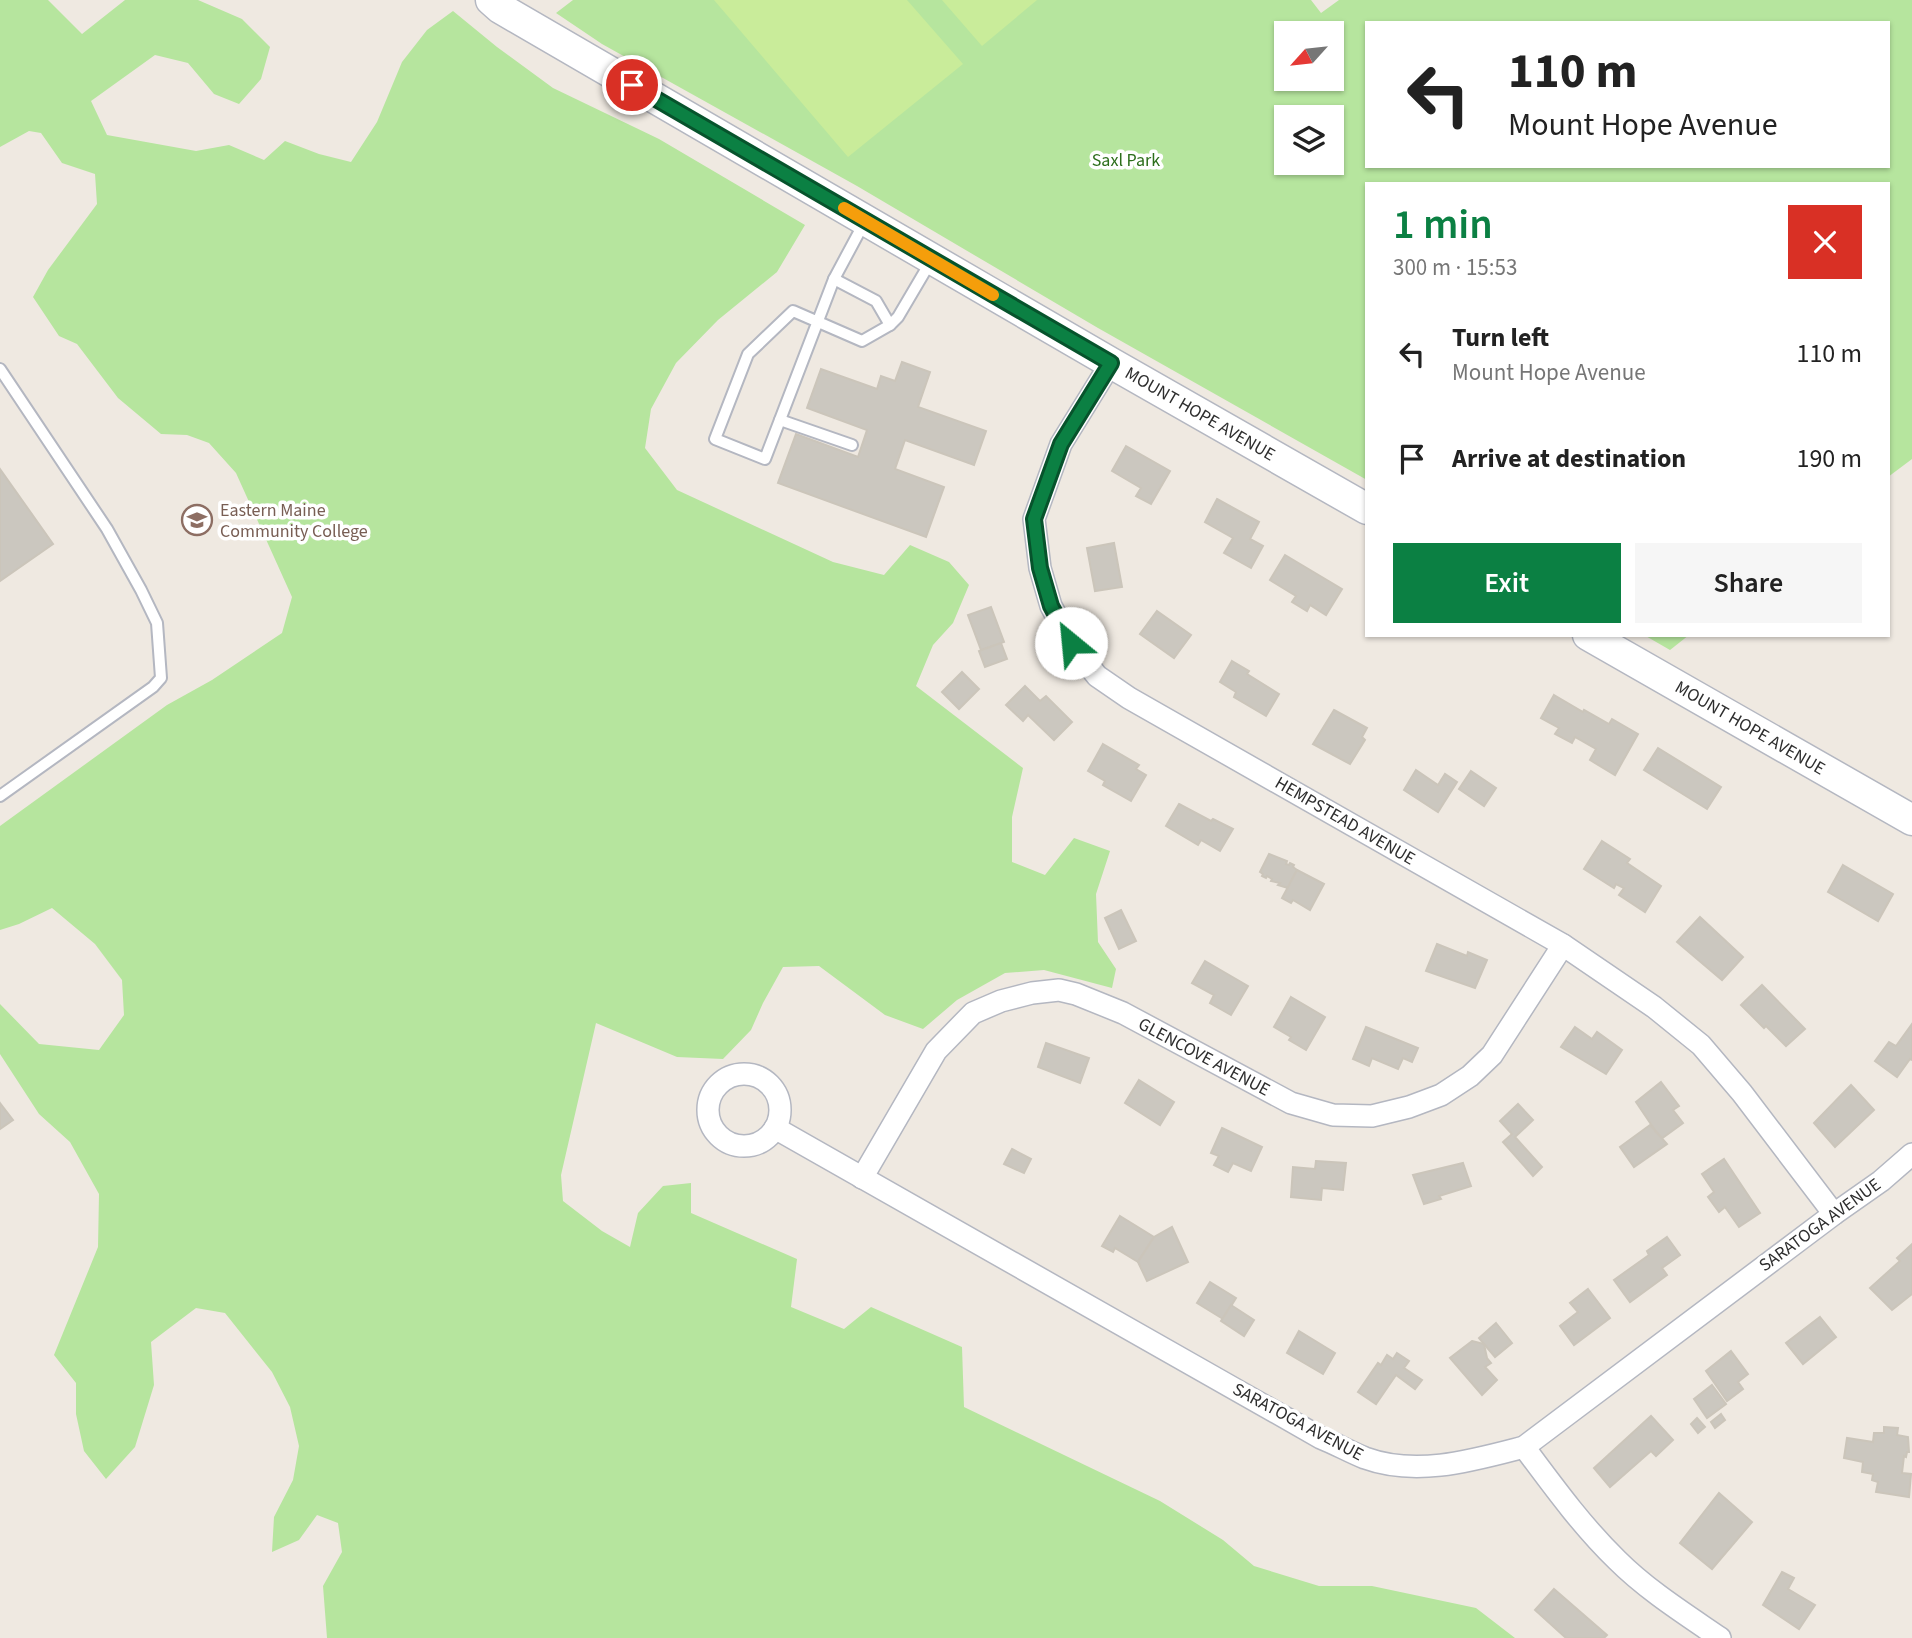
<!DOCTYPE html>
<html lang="en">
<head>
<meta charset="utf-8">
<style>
	body { margin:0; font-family:"Source Sans 3",sans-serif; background:#f6f6f6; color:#222; height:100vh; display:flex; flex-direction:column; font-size:26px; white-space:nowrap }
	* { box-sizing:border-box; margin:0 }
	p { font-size:23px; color:#767676 }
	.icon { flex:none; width:38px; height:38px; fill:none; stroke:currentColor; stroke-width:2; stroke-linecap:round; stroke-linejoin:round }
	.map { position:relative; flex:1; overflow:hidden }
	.details { position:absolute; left:1365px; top:182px; width:525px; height:455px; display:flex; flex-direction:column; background:#fff; border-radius:0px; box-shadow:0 2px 5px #0004 }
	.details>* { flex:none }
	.banner { position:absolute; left:1365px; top:21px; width:525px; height:147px; border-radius:0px; box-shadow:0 2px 5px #0004; background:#fff; color:#222; overflow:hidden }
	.needle { width:46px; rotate:243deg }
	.controls { position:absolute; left:1274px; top:21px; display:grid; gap:14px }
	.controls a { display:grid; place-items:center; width:70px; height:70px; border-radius:0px; background:#fff; box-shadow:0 2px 5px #0004; font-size:35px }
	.pin { position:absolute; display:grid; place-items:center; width:60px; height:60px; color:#fff; margin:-30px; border:4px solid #fff; border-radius:50%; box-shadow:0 2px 7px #0007 }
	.me { position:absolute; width:77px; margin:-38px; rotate:332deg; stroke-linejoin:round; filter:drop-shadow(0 0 5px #0008) }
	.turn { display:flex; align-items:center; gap:24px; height:147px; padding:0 28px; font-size:32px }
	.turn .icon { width:91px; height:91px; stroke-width:2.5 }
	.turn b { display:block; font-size:49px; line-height:60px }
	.round { display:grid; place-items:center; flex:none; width:74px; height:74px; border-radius:0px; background:#f6f6f6 }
	.head { display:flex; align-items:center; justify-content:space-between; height:119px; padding:0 28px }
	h1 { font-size:42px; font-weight:600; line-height:52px; color:#0b8043 }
	.action { display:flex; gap:14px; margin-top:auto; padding:14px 28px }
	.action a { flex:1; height:80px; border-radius:0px; background:#0b8043; color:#fff; font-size:28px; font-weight:600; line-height:80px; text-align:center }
	.action a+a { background:#f6f6f6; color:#222 }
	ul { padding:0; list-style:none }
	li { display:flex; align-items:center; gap:21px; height:105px; padding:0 28px }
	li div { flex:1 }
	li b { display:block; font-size:26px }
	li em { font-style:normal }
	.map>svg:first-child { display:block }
	.green { fill:#b6e59e; fill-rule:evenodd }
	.pitch { fill:#c9ec9a }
	.building { fill:#cbc7bf; stroke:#cbc5ba; stroke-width:2 }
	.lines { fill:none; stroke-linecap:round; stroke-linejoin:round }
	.lane-casing { stroke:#b4b7c1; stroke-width:14 }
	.street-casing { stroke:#b4b7c1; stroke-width:24 }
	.secondary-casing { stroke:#b4b7c1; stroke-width:33 }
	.lane { stroke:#fff; stroke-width:10 }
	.street { stroke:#fff; stroke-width:21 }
	.secondary { stroke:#fff; stroke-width:30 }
	.route-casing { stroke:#07532c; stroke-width:18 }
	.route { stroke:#0b8043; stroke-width:12 }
	.slow { stroke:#f59e0b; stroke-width:12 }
	.labels { text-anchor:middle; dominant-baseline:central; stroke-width:7; stroke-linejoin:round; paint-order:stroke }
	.park-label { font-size:18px; fill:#2c6e1b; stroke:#fff }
	.street-label { font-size:18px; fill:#2e2e2e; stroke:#fff }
	.education-label { font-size:18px; fill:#785e54; stroke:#fff; text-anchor:start }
</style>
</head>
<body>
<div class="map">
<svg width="1912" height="1638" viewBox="0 0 1912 1638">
	<rect width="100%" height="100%" fill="#efe9e1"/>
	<g class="green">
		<path d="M0 0H48L82 34 125 0H198L242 19 270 47 261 79 239 104 214 94 188 63 155 55 91 101 107 135 196 151 229 145 264 160 285 141 319 154 351 162 377 122 402 62 427 30 453 11 497 47 553 88 659 139 805 225 777 272 718 320 676 363 651 409 645 448 677 490 833 562 884 575 910 545 949 562 969 585 953 623 933 645 916 686 1023 768 1012 817V862L1045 875 1074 838 1110 851 1096 894 1098 942 1116 969 1112 988 1044 970 1005 973 957 1000 923 1029 885 1015 819 966 783 967 763 1003 751 1030 723 1059 677 1057 596 1023 561 1175 563 1201 602 1231 630 1247 638 1213 663 1186 691 1183V1213L797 1259 791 1307 844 1329 871 1307 962 1347 964 1407 1160 1501 1223 1540 1254 1566 1319 1586H1372L1476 1608 1515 1638H327L323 1586 342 1552 338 1523 317 1515 299 1540 272 1552 274 1517 293 1480 299 1446 290 1407 272 1372 225 1313 196 1308 151 1342 154 1385 135 1447 106 1479 84 1451 76 1414V1383L54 1355 98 1247 99 1194 70 1142 39 1114 0 1054V1004L39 1044 99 1050 124 1015 122 980 95 944 52 908 19 924 0 930V826L167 705 212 680 282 633 292 597 236 473 209 443 187 435 161 434 118 398 77 344 59 336 33 297 48 270 97 204 95 174 62 163 41 133 29 131 0 147Z"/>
		<path d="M573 0H1311L1321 13 1339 0H1912V459L1888 477V184H1367V480L1098 328 857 186 602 44 556 13ZM1367 23H1888V166H1367ZM1286 33H1332V79H1286ZM1286 117H1332V163H1286Z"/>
		<path d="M1644 635H1689L1670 650Z"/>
	</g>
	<g class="pitch">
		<path d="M714 0H907L963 64 848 157Z"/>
		<path d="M942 0H1037L982 46Z"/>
	</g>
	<g class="building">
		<path d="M902 362 930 372 918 407 986 431 974 465 905 440 895 469 944 487 926 537 778 483 796 434 858 457 867 430 807 408 821 369 877 389 881 376 895 381Z"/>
		<path d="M1126 446 1170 471 1151 504 1136 496 1141 488 1112 471Z"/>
		<path d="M0 469 53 544 0 581Z"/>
		<path d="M1217 499 1259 522 1250 539 1263 546 1251 568 1224 553 1233 538 1205 522Z"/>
		<path d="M1114 543 1122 587 1095 591 1087 548Z"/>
		<path d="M1285 555 1342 589 1326 615 1310 605 1307 611 1292 602 1296 596 1270 580Z"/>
		<path d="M991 607 1004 642 981 650 968 615Z"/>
		<path d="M1157 611 1191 635 1174 658 1140 634Z"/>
		<path d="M1001 643 1007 659 985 667 979 651Z"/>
		<path d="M1232 661 1249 671 1247 674 1279 694 1266 716 1234 697 1236 692 1220 682Z"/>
		<path d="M962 672 979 689 959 709 942 692Z"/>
		<path d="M1025 686 1040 701 1046 696 1072 722 1054 740 1028 715 1023 721 1006 705Z"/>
		<path d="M1554 695 1583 712 1584 710 1609 724 1612 719 1638 734 1615 775 1590 760 1596 749 1575 737 1572 743 1555 734 1559 728 1541 718Z"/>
		<path d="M1334 710 1367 728 1362 737 1365 740 1350 764 1313 744Z"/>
		<path d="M1103 744 1139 765 1136 769 1146 775 1131 801 1103 785 1105 781 1088 771Z"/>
		<path d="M1658 748 1721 787 1707 809 1644 770Z"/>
		<path d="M1416 770 1438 785 1445 774 1457 782 1438 812 1404 790Z"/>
		<path d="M1471 771 1496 788 1484 806 1459 789Z"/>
		<path d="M1179 804 1211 821 1213 819 1233 829 1220 851 1201 840 1198 845 1166 826Z"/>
		<path d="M1602 841 1630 859 1627 863 1661 886 1645 912 1619 895 1624 888 1616 884 1614 888 1584 869Z"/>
		<path d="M1269 854 1287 861 1286 864 1289 865 1290 863 1294 865 1293 867 1297 870 1288 888 1278 885 1280 883 1271 881 1272 879 1267 876 1266 878 1262 876 1263 874 1260 872Z"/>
		<path d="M1843 865 1893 894 1878 921 1828 892Z"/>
		<path d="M1297 870 1324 884 1310 910 1293 900 1291 903 1282 898Z"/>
		<path d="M1121 910 1136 941 1119 949 1105 918Z"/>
		<path d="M1700 917 1743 957 1722 980 1677 942Z"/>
		<path d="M1437 944 1467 956 1468 952 1487 960 1475 988 1426 971Z"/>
		<path d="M1205 961 1248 986 1231 1015 1210 1003 1214 995 1192 983Z"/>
		<path d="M1762 985 1805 1029 1786 1046 1766 1026 1764 1028 1741 1005Z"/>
		<path d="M1291 997 1325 1017 1306 1050 1289 1040 1291 1037 1274 1027Z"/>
		<path d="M1912 1024V1060L1910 1059 1897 1077 1875 1061 1889 1042 1896 1046Z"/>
		<path d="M1366 1027 1418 1048 1412 1062 1403 1058 1398 1069 1372 1058 1369 1066 1353 1059Z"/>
		<path d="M1575 1027 1592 1039 1597 1032 1622 1050 1606 1074 1561 1047Z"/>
		<path d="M1046 1043 1089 1058 1080 1083 1038 1067Z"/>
		<path d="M1139 1080 1174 1102 1160 1125 1125 1103Z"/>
		<path d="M1661 1082 1679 1106 1673 1110 1683 1123 1661 1139 1636 1102Z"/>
		<path d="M1851 1085 1874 1110 1835 1147 1814 1123Z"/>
		<path d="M0 1103 13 1120 0 1129Z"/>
		<path d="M1518 1104 1533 1120 1515 1137 1542 1167 1533 1176 1503 1142 1512 1134 1500 1121Z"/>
		<path d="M1650 1125 1667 1144 1634 1167 1620 1147Z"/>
		<path d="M1222 1128 1262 1147 1251 1171 1233 1163 1228 1172 1214 1165 1219 1156 1211 1153Z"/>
		<path d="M1012 1149 1031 1159 1024 1173 1004 1164Z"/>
		<path d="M1724 1159 1760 1213 1739 1227 1725 1207 1719 1212 1708 1197 1714 1192 1702 1174Z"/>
		<path d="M1316 1161 1346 1163 1343 1190 1322 1188 1321 1200 1291 1197 1293 1167 1315 1169Z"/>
		<path d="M1463 1163 1471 1186 1439 1196 1441 1199 1424 1204 1413 1175Z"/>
		<path d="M1120 1216 1154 1237 1138 1262 1115 1248 1113 1252 1102 1246Z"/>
		<path d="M1172 1227 1188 1262 1147 1281 1138 1262 1154 1237Z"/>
		<path d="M1667 1237 1680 1255 1662 1268 1667 1275 1630 1302 1614 1280 1649 1255 1647 1251Z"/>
		<path d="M1912 1244V1294L1892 1310 1870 1288 1900 1261 1897 1258Z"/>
		<path d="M1210 1282 1236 1298 1223 1319 1197 1303Z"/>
		<path d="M1588 1289 1610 1318 1574 1345 1560 1326 1578 1312 1570 1303Z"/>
		<path d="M1231 1305 1254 1320 1244 1336 1221 1321Z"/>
		<path d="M1820 1317 1836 1337 1803 1364 1786 1343Z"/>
		<path d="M1496 1323 1512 1343 1495 1357 1479 1338Z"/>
		<path d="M1299 1331 1335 1353 1323 1374 1287 1353Z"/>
		<path d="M1472 1341 1484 1344 1487 1358 1491 1363 1485 1367 1497 1380 1482 1395 1450 1358Z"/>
		<path d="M1731 1351 1748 1374 1738 1382 1743 1389 1727 1401 1706 1371Z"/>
		<path d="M1397 1353 1409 1361 1404 1368 1422 1380 1415 1389 1396 1375 1376 1404 1358 1392 1378 1363 1381 1365 1387 1355 1393 1359Z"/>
		<path d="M1712 1385 1726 1404 1707 1418 1694 1399Z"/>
		<path d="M1721 1414 1725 1420 1715 1428 1711 1422Z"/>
		<path d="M1651 1416 1673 1440 1656 1456 1651 1451 1610 1487 1594 1468Z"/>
		<path d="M1697 1418 1705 1427 1698 1433 1691 1424Z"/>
		<path d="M1884 1427 1898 1428 1897 1435 1908 1437 1909 1452H1907L1906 1457 1904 1456 1902 1473 1911 1474 1909 1497 1876 1492 1878 1482 1872 1480 1873 1474 1862 1472 1863 1462 1844 1458 1847 1438 1873 1442 1874 1433H1884Z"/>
		<path d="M1719 1493 1752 1522 1712 1569 1680 1543Z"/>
		<path d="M1782 1572 1794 1578 1788 1589 1815 1605 1799 1629 1763 1605Z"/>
		<path d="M1554 1589 1607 1635 1604 1638H1566L1535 1610Z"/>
	</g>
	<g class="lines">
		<g class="lane-casing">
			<g id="lane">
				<path d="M864 223 834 279 765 459 715 439 748 354 793 311 862 341 890 325 898 317 931 261"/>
				<path d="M834 279 876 301 890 325"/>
				<path d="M0 369 107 529 141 590 157 623 161 678 153 687 0 796"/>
				<path d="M780 420 852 445"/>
			</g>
		</g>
		<g class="street-casing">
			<g id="street">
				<path d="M1111 363 1061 444 1034 519 1040 568 1051 606 1071 643 1097 676 1129 698 1563 945 1654 1007 1701 1045 1742 1093 1834 1214"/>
				<circle cx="744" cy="1110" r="36"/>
				<path d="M775 1128 1321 1438C1336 1444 1350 1452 1365 1458 1417 1477 1474 1460 1524 1447L1834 1214 1881 1181 1912 1154"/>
				<path d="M862 1178 936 1051 973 1013 1001 1001 1032 993 1059 990 1076 994 1123 1013 1291 1103 1333 1115 1372 1116 1409 1107 1441 1095 1470 1076 1492 1055 1563 945"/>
				<path d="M1524 1447C1553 1486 1582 1526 1617 1560 1647 1590 1685 1614 1720 1638"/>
			</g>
		</g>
		<g class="secondary-casing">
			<g id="secondary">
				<path d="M491 0 500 8 1111 363 1367 509"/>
				<path d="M1588 635 1912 820"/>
			</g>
		</g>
		<use href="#lane" class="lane"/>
		<use href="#street" class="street"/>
		<use href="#secondary" class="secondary"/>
	</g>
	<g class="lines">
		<g class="route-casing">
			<path id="route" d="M632 85 1111 363 1061 444 1034 519 1040 568 1051 606 1071 643"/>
		</g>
		<use href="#route" class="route"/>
		<path class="slow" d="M844 208 993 295"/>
	</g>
	<defs>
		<g id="university-ring" transform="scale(1.575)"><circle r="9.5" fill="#fff" stroke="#8d6e63" stroke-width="1.5"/><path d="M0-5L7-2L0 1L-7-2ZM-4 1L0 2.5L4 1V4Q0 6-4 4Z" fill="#8d6e63"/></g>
	</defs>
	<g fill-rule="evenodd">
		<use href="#university-ring" x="197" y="520"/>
	</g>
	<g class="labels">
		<g class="park-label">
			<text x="1126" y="160">Saxl Park</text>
		</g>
		<g class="street-label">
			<text transform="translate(1200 414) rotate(30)">MOUNT HOPE AVENUE</text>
			<text transform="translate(1750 728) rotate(30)">MOUNT HOPE AVENUE</text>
			<text transform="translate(1345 821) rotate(30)">HEMPSTEAD AVENUE</text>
			<text transform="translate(1204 1057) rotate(28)">GLENCOVE AVENUE</text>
			<text transform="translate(1820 1225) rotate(-36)">SARATOGA AVENUE</text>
			<text transform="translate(1298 1422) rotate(28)">SARATOGA AVENUE</text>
		</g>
		<g class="education-label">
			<text x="220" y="510">Eastern Maine<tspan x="220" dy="21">Community College</tspan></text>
		</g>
	</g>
</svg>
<div class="controls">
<a><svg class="needle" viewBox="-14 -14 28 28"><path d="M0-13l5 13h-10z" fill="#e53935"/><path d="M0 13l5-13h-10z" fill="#767676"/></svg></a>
<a><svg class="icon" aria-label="layers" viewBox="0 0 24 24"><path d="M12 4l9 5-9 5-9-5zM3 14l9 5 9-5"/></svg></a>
</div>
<div class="pin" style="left:632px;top:85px;background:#d93025"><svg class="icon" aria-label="arrive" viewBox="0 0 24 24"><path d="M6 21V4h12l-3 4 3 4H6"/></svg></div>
<svg class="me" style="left:1071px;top:643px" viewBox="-20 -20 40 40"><circle r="19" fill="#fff"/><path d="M0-13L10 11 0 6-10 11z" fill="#0b8043"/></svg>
<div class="banner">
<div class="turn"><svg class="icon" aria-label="left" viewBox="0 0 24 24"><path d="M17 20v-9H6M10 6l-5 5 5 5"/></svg><div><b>110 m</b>Mount Hope Avenue</div></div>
</div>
<section class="details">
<div class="head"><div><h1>1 min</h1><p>300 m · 15:53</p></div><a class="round" style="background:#d93025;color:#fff"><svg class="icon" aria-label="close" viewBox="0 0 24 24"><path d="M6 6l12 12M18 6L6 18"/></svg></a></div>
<ul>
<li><svg class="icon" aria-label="left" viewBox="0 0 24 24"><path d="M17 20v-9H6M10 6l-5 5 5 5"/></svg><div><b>Turn left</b><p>Mount Hope Avenue</p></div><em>110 m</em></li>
<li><svg class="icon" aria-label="arrive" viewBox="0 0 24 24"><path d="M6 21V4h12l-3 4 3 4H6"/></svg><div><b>Arrive at destination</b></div><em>190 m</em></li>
</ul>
<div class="action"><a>Exit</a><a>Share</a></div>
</section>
</div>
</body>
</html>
